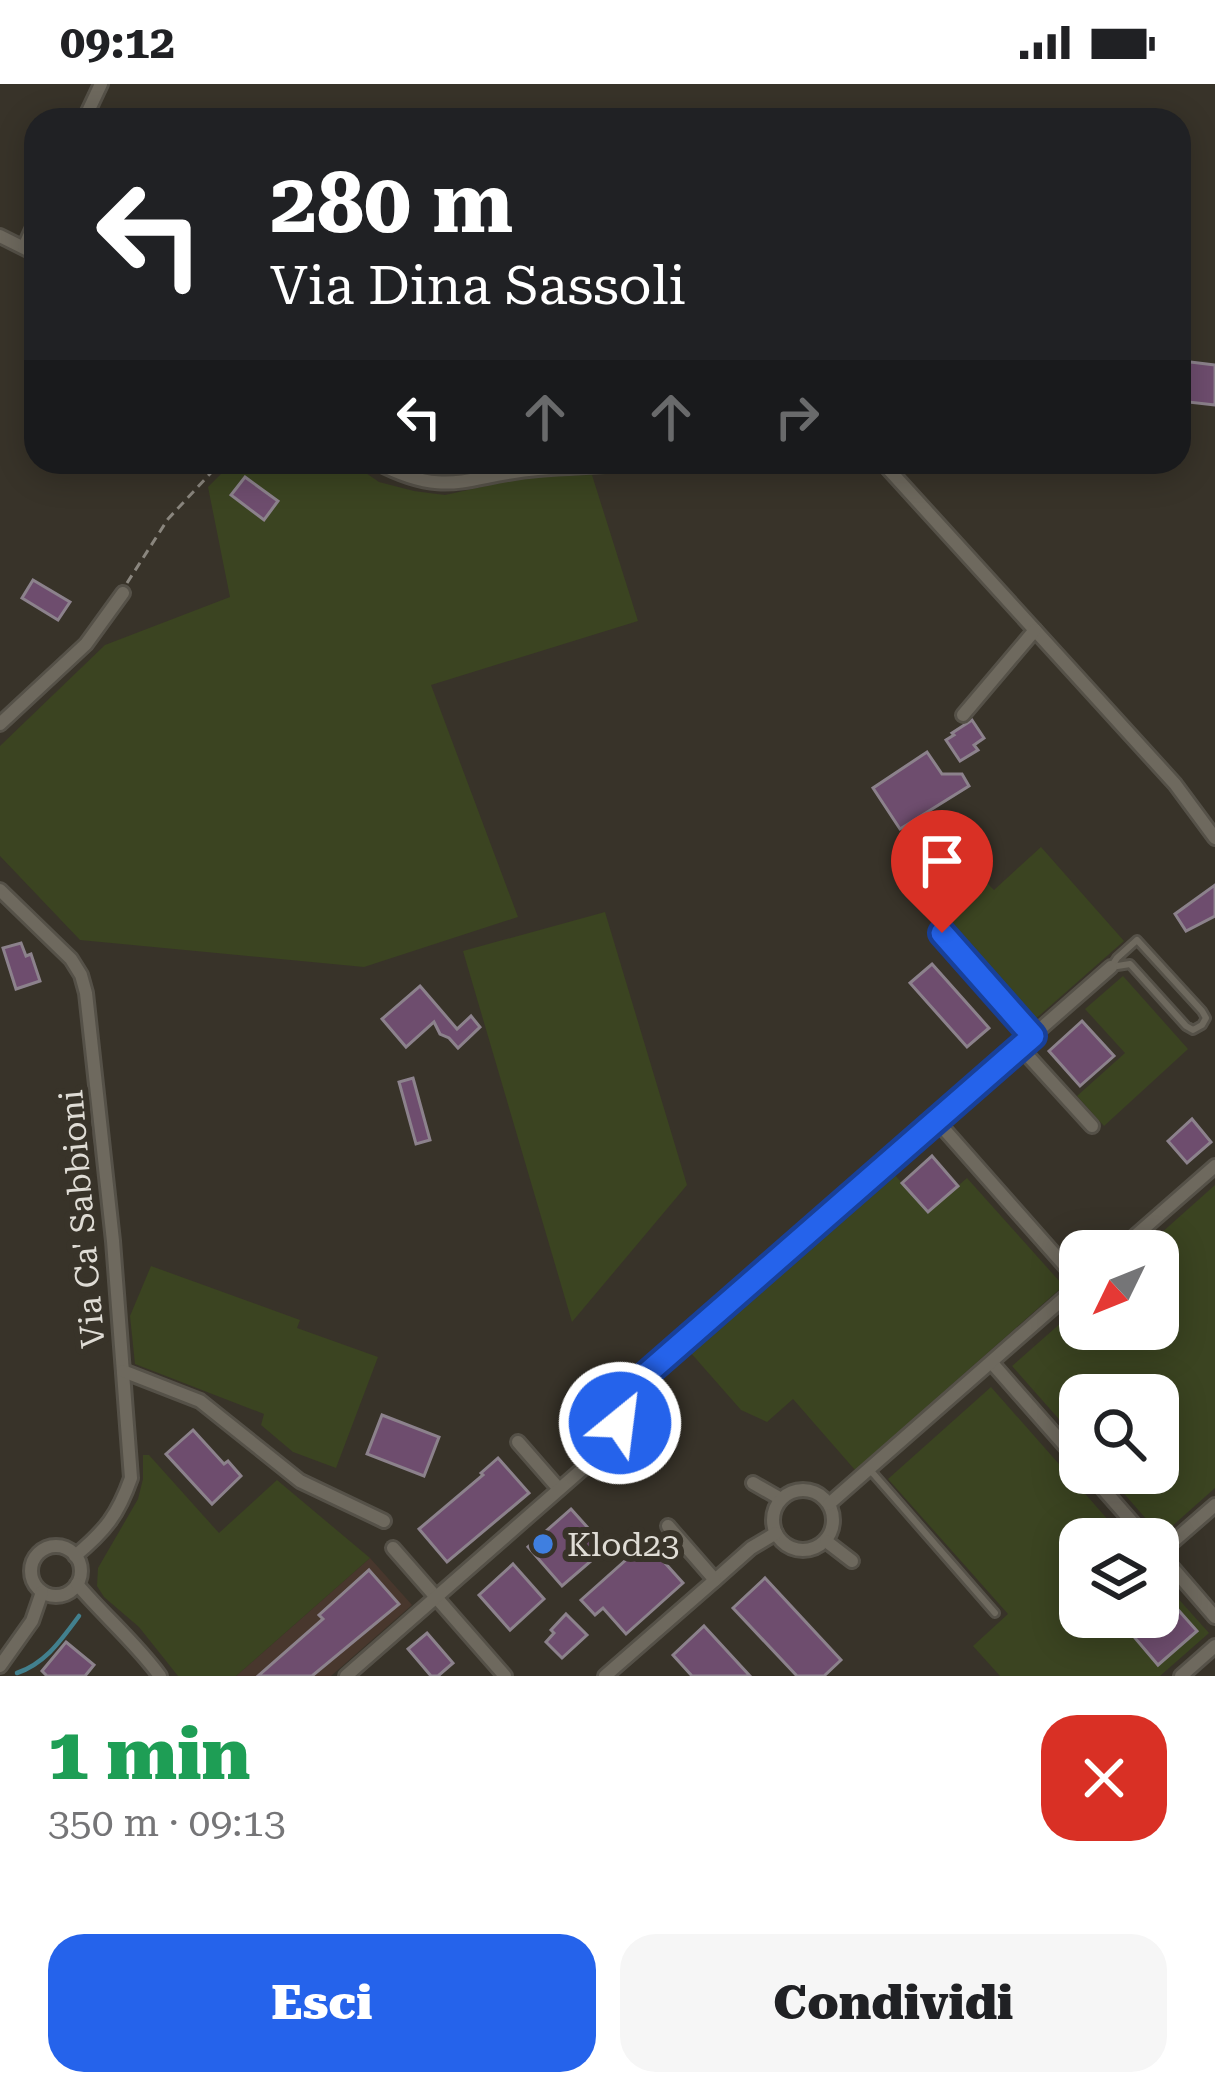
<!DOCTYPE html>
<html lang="it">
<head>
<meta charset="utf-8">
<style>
	body { margin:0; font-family:"Roboto Serif",serif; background:#f6f6f6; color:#202124; height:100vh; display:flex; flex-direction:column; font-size:45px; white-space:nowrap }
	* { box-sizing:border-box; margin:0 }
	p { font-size:39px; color:#757577 }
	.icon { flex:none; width:66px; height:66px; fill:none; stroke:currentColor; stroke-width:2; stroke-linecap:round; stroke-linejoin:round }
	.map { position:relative; height:1592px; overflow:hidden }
	.panel { display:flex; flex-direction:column; background:#fff; flex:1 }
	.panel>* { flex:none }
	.hud { position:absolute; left:24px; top:24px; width:1167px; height:366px; border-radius:36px; box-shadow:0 6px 30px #0003; background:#202124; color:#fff; overflow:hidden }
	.needle { width:78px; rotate:227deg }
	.controls { position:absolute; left:1059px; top:1146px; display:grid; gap:24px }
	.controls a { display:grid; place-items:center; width:120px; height:120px; border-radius:24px; background:#fff; box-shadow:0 6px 30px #0003; font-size:60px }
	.pin { position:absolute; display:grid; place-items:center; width:102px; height:102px; color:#fff; margin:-123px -51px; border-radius:50% 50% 50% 0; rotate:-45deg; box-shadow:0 0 12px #0007 }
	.pin .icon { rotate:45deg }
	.me { position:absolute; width:132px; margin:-66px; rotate:29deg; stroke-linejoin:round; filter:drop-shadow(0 0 9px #0008) }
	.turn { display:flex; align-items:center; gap:42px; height:252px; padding:0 48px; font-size:54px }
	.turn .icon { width:156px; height:156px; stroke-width:2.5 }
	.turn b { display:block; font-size:84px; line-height:102px }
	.lanes { display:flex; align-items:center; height:114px; padding:0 48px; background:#0003; justify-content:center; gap:60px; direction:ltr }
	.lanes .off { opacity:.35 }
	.round { display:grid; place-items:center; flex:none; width:126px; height:126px; border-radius:36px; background:#f6f6f6 }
	.head { display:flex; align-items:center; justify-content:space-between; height:204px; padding:0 48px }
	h1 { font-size:72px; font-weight:800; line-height:90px; color:#1e9e55 }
	.primary-button { display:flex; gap:24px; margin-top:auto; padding:24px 48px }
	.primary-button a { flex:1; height:138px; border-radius:36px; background:#2563eb; color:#fff; font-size:48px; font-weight:800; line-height:138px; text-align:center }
	.primary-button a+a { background:#f6f6f6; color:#202124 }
	.status { display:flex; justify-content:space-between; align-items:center; height:84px; padding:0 60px; background:#fff; direction:ltr }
	.status svg { height:33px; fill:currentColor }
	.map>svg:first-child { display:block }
	.commercial { fill:#48372d }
	.green { fill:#3b4421 }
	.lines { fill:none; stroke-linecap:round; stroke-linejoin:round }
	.stream { stroke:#42808e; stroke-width:4.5 }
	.building { fill:#6e4d6e; stroke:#8c828c; stroke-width:3 }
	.service-casing { stroke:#555148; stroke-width:12 }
	.minor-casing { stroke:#555148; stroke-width:18 }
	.path { stroke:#8a867e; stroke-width:3; stroke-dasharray:9 6; stroke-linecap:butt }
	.service { stroke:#6e695e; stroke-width:6 }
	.minor { stroke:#6e695e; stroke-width:12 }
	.route-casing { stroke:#184099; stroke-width:30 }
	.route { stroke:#2563eb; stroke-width:21 }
	.shop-dot { fill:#3f7fe0; stroke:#383329; stroke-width:4.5 }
	.labels { text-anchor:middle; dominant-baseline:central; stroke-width:12; stroke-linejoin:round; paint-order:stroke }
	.street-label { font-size:33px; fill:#dfdcd5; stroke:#383329 }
	.poi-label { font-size:33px; fill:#dfdcd5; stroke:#383329; text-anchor:start }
</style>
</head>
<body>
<div class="status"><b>09:12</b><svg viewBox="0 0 49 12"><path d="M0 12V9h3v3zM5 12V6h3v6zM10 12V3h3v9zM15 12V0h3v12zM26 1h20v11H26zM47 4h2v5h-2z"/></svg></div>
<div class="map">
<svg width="1215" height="1592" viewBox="0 0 1215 1592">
	<rect width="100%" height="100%" fill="#383329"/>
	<path class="commercial" d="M370 1474 412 1521 331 1592H236Z"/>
	<g class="green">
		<path d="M233 378H350L379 398 414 407 445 411 531 392 592 391 638 537 431 601 518 833 364 883 80 856 0 772V662L105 561 230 513 208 403Z"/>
		<path d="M1041 763 1124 857 1032 938 943 837 987 799 994 806Z"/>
		<path d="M605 828 687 1101 572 1238 463 867Z"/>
		<path d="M1123 892 1188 965 1104 1042 1077 1012 1125 969 1085 925Z"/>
		<path d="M894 1090 928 1128 967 1094 1061 1199 1062 1203 855 1386 793 1315 767 1338 741 1326 690 1268Z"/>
		<path d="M1215 1101V1404L1161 1452 1106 1389H1158V1311H1080V1359L1012 1282 1080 1222V1245H1158V1167H1141Z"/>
		<path d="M151 1182 300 1236 297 1244 378 1273 336 1384 293 1368 261 1341 264 1330 135 1280 130 1232Z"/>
		<path d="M991 1303 1125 1455H1080V1533H1158V1492L1209 1549 1160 1592H1000L973 1562 1008 1530 888 1395Z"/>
		<path d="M143 1371H149L219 1449 277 1396 370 1474 236 1592H178L139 1543 104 1513 97 1502 98 1484 138 1415 143 1395Z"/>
	</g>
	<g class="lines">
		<path class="stream" d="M17 1589C46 1579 61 1556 79 1532"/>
	</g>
	<g class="building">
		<path d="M1182 277 1215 281V321L1179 317Z"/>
		<path d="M245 393 278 417 264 436 231 411Z"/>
		<path d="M33 496 70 518 58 536 22 514Z"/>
		<path d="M972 636 984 654 974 661 978 666 960 677 946 656 954 651 952 649Z"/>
		<path d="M927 668 942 690H962L969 702 900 745 873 704Z"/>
		<path d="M1215 801V832L1186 847 1175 830Z"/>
		<path d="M21 859 26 872 31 870 40 897 16 905 3 864Z"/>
		<path d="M932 880 989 944 967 963 910 899Z"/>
		<path d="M420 902 457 945 471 932 480 943 458 964 449 954 440 950 434 938 406 963 382 935Z"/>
		<path d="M1082 937 1114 972 1080 1002 1049 967Z"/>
		<path d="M413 994 430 1056 416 1060 399 998Z"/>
		<path d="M1192 1035 1211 1058 1187 1079 1168 1057Z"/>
		<path d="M932 1072 958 1102 928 1128 902 1099Z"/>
		<path d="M382 1331 439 1353 424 1392 367 1370Z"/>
		<path d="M193 1346 224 1380 228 1377 241 1392 212 1420 166 1370Z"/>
		<path d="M498 1374 529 1409 447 1478 419 1445 483 1391 481 1389Z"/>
		<path d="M571 1425 606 1464 562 1502 528 1463Z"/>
		<path d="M646 1458 683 1499 626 1550 603 1524 595 1531 581 1516Z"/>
		<path d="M513 1480 544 1515 510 1546 479 1511Z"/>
		<path d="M369 1486 399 1520 312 1592H258L323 1535 319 1531Z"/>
		<path d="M765 1494 841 1576 824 1592H797L733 1524Z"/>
		<path d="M1173 1520 1197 1547 1158 1581 1135 1554Z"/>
		<path d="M566 1530 587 1551 562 1574 546 1558 554 1549 551 1546Z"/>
		<path d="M704 1542 750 1592H692L673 1571Z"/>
		<path d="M427 1549 453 1579 438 1592H431L408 1565Z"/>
		<path d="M66 1558 94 1581 85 1592H47L42 1587Z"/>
	</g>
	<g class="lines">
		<g class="service-casing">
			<g id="service">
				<path d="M1137 856 1202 927 1206 934 1202 941 1193 946 1186 942 1130 880 1111 883 1117 874Z"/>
				<path d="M871 1387 995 1529"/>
			</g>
		</g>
		<g class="minor-casing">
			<g id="minor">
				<path d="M84 36 101 0"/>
				<path d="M0 152 36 170"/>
				<path d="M24 163 36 137"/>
				<path d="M376 378C448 416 467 391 538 385 585 381 632 380 678 378"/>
				<path d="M882 378 1175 700 1215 754"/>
				<path d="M963 631 1035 546"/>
				<path d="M0 640 86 560 123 509"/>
				<path d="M0 806 71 875 81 891 86 909 113 1157 131 1394C118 1431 105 1447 75 1472"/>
				<path d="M942 849 1033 953"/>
				<path d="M1020 963 1092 1042"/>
				<path d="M936 1036 1080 1199"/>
				<path d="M1118 1167 1215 1082"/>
				<path d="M992 1279 1080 1379"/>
				<path d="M123 1287 200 1317 300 1397 384 1437"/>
				<path d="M518 1358 559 1405"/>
				<path d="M1089 1389 1147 1455"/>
				<path d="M753 1399 781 1415"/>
				<circle cx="803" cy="1436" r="30"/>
				<path d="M829 1420 1080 1200"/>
				<path d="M826 1457 852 1477"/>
				<circle cx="56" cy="1487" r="25"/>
				<path d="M393 1464 505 1592"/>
				<path d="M1158 1467 1215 1533"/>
				<path d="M1160 1469 1215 1421"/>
				<path d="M715 1496 751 1464 776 1449"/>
				<path d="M77 1500C104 1532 135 1558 160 1592"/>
				<path d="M0 1582 32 1537 42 1508"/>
				<path d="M346 1592 603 1367C622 1344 622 1315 643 1293L1111 883"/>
				<path d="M605 1592 715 1496 668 1442"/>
				<path d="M1181 1592 1215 1562"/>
			</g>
		</g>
		<path class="path" d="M127 499 168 435 221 378"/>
		<use href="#service" class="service"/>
		<use href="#minor" class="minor"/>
	</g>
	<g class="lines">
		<g class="route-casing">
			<path id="route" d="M620 1339C623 1320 630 1307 643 1293L1033 952 942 849"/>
		</g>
		<use href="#route" class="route"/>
	</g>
	<circle class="shop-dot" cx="543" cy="1460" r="12"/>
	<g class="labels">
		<g class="street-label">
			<text transform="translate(82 1135) rotate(-95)">Via Ca' Sabbioni</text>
		</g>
		<g class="poi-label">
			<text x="567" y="1460">Klod23</text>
		</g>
	</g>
</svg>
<div class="controls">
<a><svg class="needle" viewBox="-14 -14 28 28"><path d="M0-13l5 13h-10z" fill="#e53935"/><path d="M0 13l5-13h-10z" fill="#757577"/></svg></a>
<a><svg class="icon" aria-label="search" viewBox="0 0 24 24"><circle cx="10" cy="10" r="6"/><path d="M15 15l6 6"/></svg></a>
<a><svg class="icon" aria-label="layers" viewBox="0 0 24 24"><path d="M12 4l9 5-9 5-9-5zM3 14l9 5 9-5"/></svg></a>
</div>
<div class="pin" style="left:942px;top:849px;background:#d93025"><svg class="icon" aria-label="arrive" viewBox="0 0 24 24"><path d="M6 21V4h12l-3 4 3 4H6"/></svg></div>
<svg class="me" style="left:620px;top:1339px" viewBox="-20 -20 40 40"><circle r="17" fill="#2563eb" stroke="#fff" stroke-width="3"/><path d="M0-11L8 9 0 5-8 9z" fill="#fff"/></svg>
<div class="hud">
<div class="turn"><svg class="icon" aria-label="left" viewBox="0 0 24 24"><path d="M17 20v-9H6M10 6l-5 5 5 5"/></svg><div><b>280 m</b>Via Dina Sassoli</div></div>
<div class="lanes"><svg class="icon" aria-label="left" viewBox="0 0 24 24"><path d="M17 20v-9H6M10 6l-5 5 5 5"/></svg><svg class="icon off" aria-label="ahead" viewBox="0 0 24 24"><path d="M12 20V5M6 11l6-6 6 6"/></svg><svg class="icon off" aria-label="ahead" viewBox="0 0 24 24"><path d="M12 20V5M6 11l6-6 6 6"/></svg><svg class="icon off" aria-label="right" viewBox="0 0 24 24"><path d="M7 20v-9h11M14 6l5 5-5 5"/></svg></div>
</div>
</div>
<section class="panel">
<div class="head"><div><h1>1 min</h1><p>350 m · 09:13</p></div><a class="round" style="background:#d93025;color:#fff"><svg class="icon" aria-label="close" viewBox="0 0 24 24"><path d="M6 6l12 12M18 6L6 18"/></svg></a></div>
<div class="primary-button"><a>Esci</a><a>Condividi</a></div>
</section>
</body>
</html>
